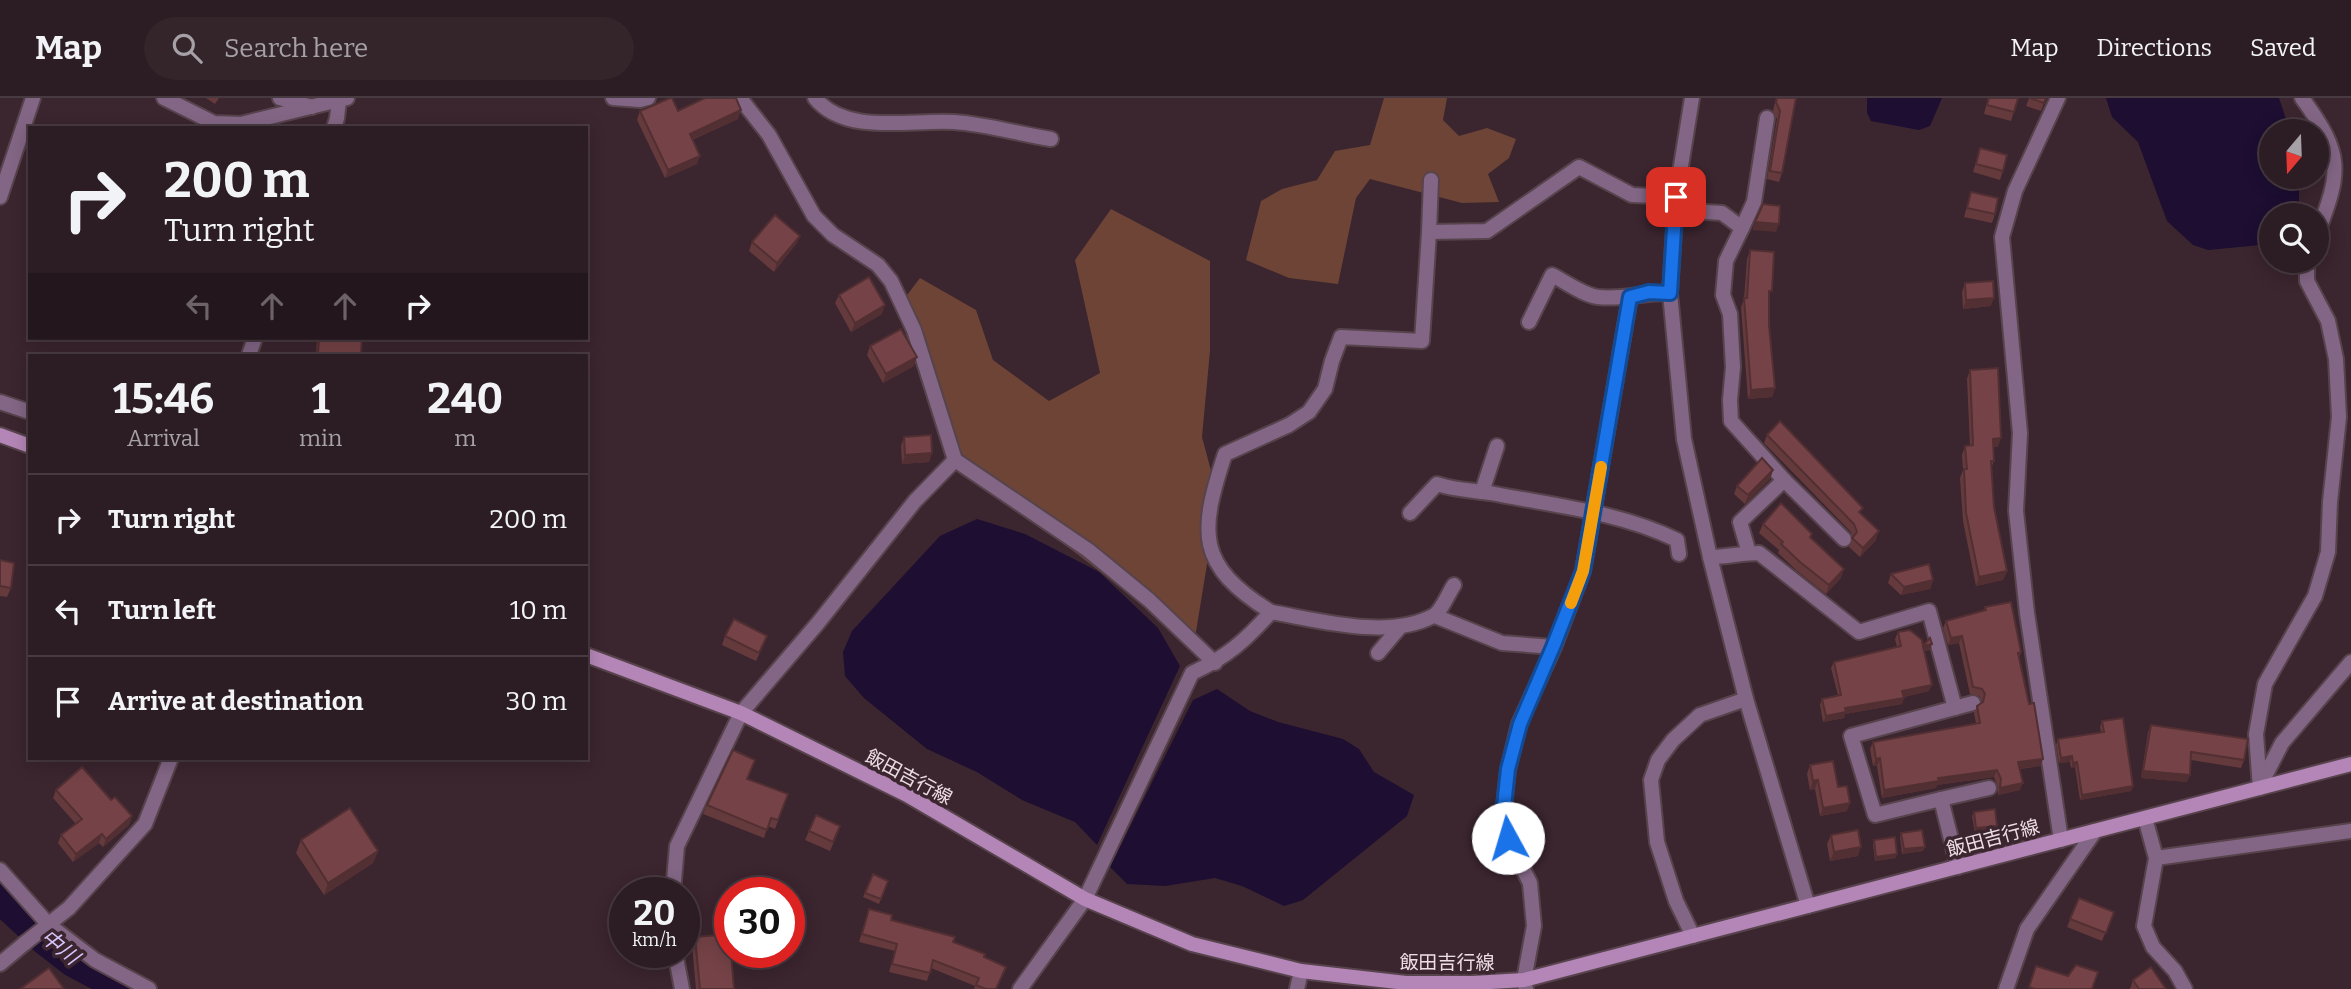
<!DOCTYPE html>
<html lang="en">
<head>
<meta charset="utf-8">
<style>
	body { margin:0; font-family:Bitter,"Noto Sans JP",serif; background:#34252b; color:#f1f3f6; height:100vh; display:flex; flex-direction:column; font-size:26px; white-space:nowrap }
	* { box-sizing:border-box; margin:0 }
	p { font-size:23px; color:#a6a1a6 }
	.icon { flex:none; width:38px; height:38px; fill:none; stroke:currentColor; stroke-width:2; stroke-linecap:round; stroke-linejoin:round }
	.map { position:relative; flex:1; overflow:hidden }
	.details { position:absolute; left:28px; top:256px; width:560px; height:406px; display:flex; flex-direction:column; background:#2c1c23; border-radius:0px; box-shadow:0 4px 18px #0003,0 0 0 2px #483a41 }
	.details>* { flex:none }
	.banner { position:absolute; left:28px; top:28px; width:560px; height:214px; border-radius:0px; box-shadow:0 4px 18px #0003,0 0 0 2px #483a41; background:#2c1c23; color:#f1f3f6; overflow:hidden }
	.needle { width:46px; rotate:199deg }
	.tools { position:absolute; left:2259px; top:21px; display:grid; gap:14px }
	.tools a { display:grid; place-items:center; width:70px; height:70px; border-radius:50%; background:#2c1c23; box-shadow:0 4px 18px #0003,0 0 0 2px #483a41; font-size:35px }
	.speed { position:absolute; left:609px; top:779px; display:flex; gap:14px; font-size:35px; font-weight:700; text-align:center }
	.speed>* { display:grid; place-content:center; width:91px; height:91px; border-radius:50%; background:#2c1c23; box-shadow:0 4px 18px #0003,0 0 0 2px #483a41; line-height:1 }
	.speed small { font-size:18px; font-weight:400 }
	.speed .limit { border:10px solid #d22; background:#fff; color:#111 }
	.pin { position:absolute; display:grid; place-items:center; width:60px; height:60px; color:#fff; margin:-30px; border-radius:14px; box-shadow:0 4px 10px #0006 }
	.me { position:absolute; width:77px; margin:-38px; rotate:354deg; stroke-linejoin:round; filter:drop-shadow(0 0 5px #0008) }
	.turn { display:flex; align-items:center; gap:24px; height:147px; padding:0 21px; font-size:32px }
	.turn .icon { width:91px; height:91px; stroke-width:2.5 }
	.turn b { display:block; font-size:49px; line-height:60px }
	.lanes { display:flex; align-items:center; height:66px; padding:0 21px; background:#0003; justify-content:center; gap:35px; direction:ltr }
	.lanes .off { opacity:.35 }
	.eta { display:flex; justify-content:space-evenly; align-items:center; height:119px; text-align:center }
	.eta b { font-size:42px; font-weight:700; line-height:49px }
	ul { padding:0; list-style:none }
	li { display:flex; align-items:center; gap:21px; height:91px; padding:0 21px; border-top:2px solid #483a41 }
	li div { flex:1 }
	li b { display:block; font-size:26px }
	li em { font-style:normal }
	header { display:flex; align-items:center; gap:42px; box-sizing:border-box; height:98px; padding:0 35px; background:#2c1c23; border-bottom:2px solid #483a41 }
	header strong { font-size:33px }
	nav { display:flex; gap:38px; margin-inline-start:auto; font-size:24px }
	.search { width:490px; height:63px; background:#34252b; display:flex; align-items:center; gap:18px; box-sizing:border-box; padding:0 24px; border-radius:38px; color:#a6a1a6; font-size:26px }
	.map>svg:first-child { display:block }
	.green { fill:#6d4436 }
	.water { fill:#1d0e32 }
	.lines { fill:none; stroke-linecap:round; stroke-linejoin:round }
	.river { stroke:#1d0e32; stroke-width:33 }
	.minor-casing { stroke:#57434c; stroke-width:18 }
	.tertiary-casing { stroke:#57434c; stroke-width:18 }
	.secondary-casing { stroke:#57434c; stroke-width:18 }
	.minor { stroke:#836685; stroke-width:14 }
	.tertiary { stroke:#836685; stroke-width:14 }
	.secondary { stroke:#b486b7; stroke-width:14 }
	.wall { fill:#653a3d }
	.shaded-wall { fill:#522f32 }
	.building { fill:#754347; stroke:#522f32; stroke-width:2 }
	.route-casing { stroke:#114b97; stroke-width:18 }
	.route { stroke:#1a73e8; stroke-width:12 }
	.slow { stroke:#f59e0b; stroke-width:12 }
	.labels { text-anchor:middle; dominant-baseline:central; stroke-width:7; stroke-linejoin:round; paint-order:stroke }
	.street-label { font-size:19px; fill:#eddee4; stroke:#3b252f }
	.water-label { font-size:21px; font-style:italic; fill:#d6c4fc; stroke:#3b252f }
</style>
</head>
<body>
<header>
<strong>Map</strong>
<div class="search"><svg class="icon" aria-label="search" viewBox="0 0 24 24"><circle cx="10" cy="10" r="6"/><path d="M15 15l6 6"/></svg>Search here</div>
<nav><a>Map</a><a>Directions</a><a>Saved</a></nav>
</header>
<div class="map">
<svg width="2351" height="891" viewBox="0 0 2351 891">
	<rect width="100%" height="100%" fill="#3b252f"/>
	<g class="green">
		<path d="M1384 0H1447L1443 22 1459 38 1487 30 1516 41 1509 60 1488 76 1499 104 1462 105 1370 81 1356 100 1338 186 1289 180 1246 162 1261 103 1282 91 1317 82 1335 53 1370 47Z"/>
		<path d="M1111 111 1210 163V253L1202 339 1218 399 1194 546 955 362 901 205 920 180 976 212 993 262 1049 303 1100 275 1075 162Z"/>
	</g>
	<g class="water">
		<path d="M1867 0H1942L1930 28 1919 32 1871 23 1867 15Z"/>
		<path d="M2106 0H2279L2290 33H2272V79H2299V104L2296 117H2272L2271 146 2208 152 2193 147 2167 123 2138 44 2112 19Z"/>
		<path d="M977 421 1025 436 1099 474 1158 530 1180 568 1097 747 1075 724 1022 702 977 674 927 651 864 600 845 578 843 554 852 533 940 438Z"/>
		<path d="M1217 591 1250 613 1278 624 1343 641 1359 651 1374 674 1414 697 1407 718 1303 802 1284 808 1242 788 1215 780 1165 788 1127 786 1110 769 1193 602Z"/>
	</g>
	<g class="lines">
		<path class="river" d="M0 799 47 842 74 863 127 891"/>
		<g class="minor-casing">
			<g id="minor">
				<path d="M164 0 214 25 241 26 347 0"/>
				<path d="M280 0 312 9"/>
				<path d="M613 0 640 2 648 0"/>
				<path d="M740 0 769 37 814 118 833 137 878 167 891 183 914 232 955 362 1088 452 1149 502 1215 565"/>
				<path d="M815 0C846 38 911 21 954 24 986 26 1019 36 1051 41"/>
				<path d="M2058 0 2015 93 2002 139 2020 335 2016 413 2027 515 2061 742"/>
				<path d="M2302 0C2343 56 2342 72 2317 136"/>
				<path d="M334 30 337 20 339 2"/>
				<path d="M0 99 33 0"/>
				<path d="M1675 112 1722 115 1742 130 1726 163 1723 197 1730 216 1733 269 1730 302 1731 323 1784 382"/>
				<path d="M1742 130 1754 104 1767 20"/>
				<path d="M1429 134 1431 82"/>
				<path d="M1529 224 1552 177C1566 184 1583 197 1598 199 1622 202 1646 194 1670 195"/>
				<path d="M249 257 255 240"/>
				<path d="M0 304 30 314"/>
				<path d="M1482 394 1497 348"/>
				<path d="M1410 415 1437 386C1454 392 1472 392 1490 395 1551 407 1620 414 1677 442L1679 456"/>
				<path d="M1749 455 1740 424 1784 382 1844 441"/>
				<path d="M1710 459C1727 459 1742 455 1759 455L1859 534 1929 513 1955 610"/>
				<path d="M1271 514C1196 467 1199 435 1225 356L1289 327 1309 314 1325 291 1332 263 1341 239 1422 243 1429 134 1487 133 1579 69 1632 97 1676 99"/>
				<path d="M1435 518 1502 545 1554 549"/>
				<path d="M1378 555 1400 529"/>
				<path d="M2260 688 2282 645 2351 564"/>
				<path d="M2260 690 2256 636 2265 586 2315 498 2328 454 2330 404 2339 319 2336 261 2328 223 2307 183V163"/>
				<path d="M1941 701 1989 690"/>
				<path d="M2145 720 2156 760 2144 828 2153 849 2175 873 2185 891"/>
				<path d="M2156 760 2351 733"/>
				<path d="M1958 769 1941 701 1875 717 1851 638 1973 605"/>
				<path d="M673 794 677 748 741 615 818 525 915 403 955 362"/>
				<path d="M1693 838 1676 803 1657 744 1651 682 1658 662 1673 642 1700 617 1746 601"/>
				<path d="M25 845 69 810 145 726 171 660"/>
				<path d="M675 854 682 891"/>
				<path d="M1020 891 1085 801 1192 575C1227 559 1246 542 1271 514 1318 522 1388 542 1433 518 1441 514 1448 496 1454 487"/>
				<path d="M1297 891 1301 873"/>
				<path d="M1526 891 1524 882 1534 828 1530 785 1508 740 1503 717 1508 672 1519 626 1554 549 1583 473 1630 199"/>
				<path d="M2006 891 2027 831 2095 733"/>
			</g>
		</g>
		<g class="tertiary-casing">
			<g id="tertiary">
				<path d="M1692 0 1676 99 1670 195 1684 341 1710 459 1746 601 1808 808"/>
				<path d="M0 772 49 827 95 862 149 891"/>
				<path d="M0 866 25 845"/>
			</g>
		</g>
		<g class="secondary-casing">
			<g id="secondary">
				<path d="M0 337 30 348"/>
				<path d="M586 557 741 615 907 697 1085 801 1192 846 1301 873 1406 885H1473L1524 882 2351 666"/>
			</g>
		</g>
		<use href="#minor" class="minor"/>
		<use href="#tertiary" class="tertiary"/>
		<use href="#secondary" class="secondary"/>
	</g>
	<g class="wall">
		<path d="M206 0H219L215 6Z"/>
		<path d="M1776 0H1796L1782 75 1779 84 1767 81 1777 21 1773 13Z"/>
		<path d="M1988 0H2018L2011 23 1984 16Z"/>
		<path d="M2029 0H2046L2041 13 2026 8Z"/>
		<path d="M640 13H678L738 21 692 42 697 66 665 80 637 22Z"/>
		<path d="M1980 50 2003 73 2000 82 1973 74Z"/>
		<path d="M1971 94 1995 116 1992 125 1964 119Z"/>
		<path d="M800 138 796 146 774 174 749 153 752 144Z"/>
		<path d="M1750 152 1769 202V227L1775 290 1772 299 1748 301 1741 209 1744 201 1747 161Z"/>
		<path d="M1965 185 1991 208 1963 211 1962 194Z"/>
		<path d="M839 197 882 216 851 234 835 205Z"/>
		<path d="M317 240H362L361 257H316Z"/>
		<path d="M870 248 914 268 883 285 867 257Z"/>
		<path d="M1970 272 1998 349H1993L1994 363 1991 371 1994 409 2007 473 2003 482 1976 488 1963 423 1960 380 1963 372 1962 357 1965 348H1970L1967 281Z"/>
		<path d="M1767 337 1876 442 1860 459 1849 449 1853 440 1851 434 1764 345Z"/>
		<path d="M904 339 932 355 929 364 902 366 901 348Z"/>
		<path d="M1773 372 1770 381 1745 406 1734 396 1737 388Z"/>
		<path d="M1763 426 1812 436 1811 440 1841 480 1826 496 1797 473 1778 455 1779 452 1759 435Z"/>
		<path d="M0 462 11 490 7 499 0 498Z"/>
		<path d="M1891 476 1933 482 1930 491 1901 497 1888 485Z"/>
		<path d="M1985 509 2021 554 2019 560 2029 606 2043 661 2040 668 2020 671V692L1998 697V689L1994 679 1937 687 1936 690 1882 700 1877 668H1873L1870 651 1873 644 1976 625 1974 615 1977 608 1982 605V603L1979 598 1970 596 1959 545 1948 547 1943 530 1946 523 1984 513Z"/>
		<path d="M1898 534 1923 548 1930 552 1924 553 1929 593 1904 599 1902 606 1845 616 1844 620 1823 624 1820 607 1822 601 1838 597 1831 570 1834 564 1897 549 1895 541Z"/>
		<path d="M725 538 764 546 756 563 722 547Z"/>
		<path d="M2102 623 2133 688 2131 693 2080 702 2075 669 2071 670 2070 664 2059 665 2056 647 2058 641 2101 634 2100 629Z"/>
		<path d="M2151 627 2244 662 2241 670 2191 662 2187 684 2141 680 2148 634Z"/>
		<path d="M1810 667 1838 689 1847 713 1820 718 1815 691 1810 692 1807 676Z"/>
		<path d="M748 681 788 696 775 731 768 728 764 740 703 716 707 707Z"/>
		<path d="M56 692 111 702 132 718 129 727 103 749 99 745 73 764 58 745 61 737 76 726 53 700Z"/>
		<path d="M1974 714 1997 728 1996 732 1975 735 1972 718Z"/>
		<path d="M809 733 837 737 830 753 805 742Z"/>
		<path d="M1901 735 1925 749 1923 753 1902 756 1900 739Z"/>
		<path d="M1831 737 1858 758 1830 763 1827 746Z"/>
		<path d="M301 742 378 753 373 765 324 797 296 755Z"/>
		<path d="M1874 742 1896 760 1875 763 1873 747Z"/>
		<path d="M873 776 888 783 879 806 863 799Z"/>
		<path d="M2079 800 2114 814 2102 843 2067 829Z"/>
		<path d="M869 811 891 822 953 844 984 859 1003 876 997 891H974L975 888 931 870 927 883 889 874 895 853 859 844Z"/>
		<path d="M695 839 734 891H696L692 847Z"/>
		<path d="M2133 882 2166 891H2130Z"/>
	</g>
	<g class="shaded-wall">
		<path d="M741 12 738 21 686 44 690 36Z"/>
		<path d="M700 58 697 66 665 80 668 72Z"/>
		<path d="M1755 124 1779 126 1776 134 1752 132Z"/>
		<path d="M800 138 796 146 774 174 777 165Z"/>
		<path d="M1994 200 1991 208 1963 211 1966 202Z"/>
		<path d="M885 207 882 216 851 234 855 225Z"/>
		<path d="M917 259 914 268 883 285 886 276Z"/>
		<path d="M1775 290 1772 299 1748 301 1751 292Z"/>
		<path d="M2001 340 1998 349H1990L1993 341Z"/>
		<path d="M932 355 929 364 902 366 905 357Z"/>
		<path d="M1773 372 1770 381 1745 406 1748 397Z"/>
		<path d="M1879 433 1876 442 1860 459 1863 450Z"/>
		<path d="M1844 471 1841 480 1826 496 1829 487Z"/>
		<path d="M2007 473 2003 482 1976 488 1979 479Z"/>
		<path d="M1933 482 1930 491 1901 497 1904 489Z"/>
		<path d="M1962 538 1959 545 1948 547 1951 540Z"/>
		<path d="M1932 546 1930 552 1921 554 1923 548Z"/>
		<path d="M1932 587 1929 593 1900 600 1902 593Z"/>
		<path d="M1904 600 1902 606 1845 616 1844 620 1823 624 1826 618 1845 610Z"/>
		<path d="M2072 658 2070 664 2059 665 2061 660Z"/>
		<path d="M1880 660 1877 668H1873L1876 661Z"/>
		<path d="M2043 661 2040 668 2016 671 2018 664Z"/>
		<path d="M2077 664 2075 669 2071 670 2073 665Z"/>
		<path d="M1997 672 1994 679 1937 687 1936 690 1882 700 1884 692 1938 680Z"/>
		<path d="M2143 673 2190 677 2187 684 2141 680Z"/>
		<path d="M1818 682 1815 691 1810 692 1813 683Z"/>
		<path d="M2023 685 2020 692 1998 697 2000 690Z"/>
		<path d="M2133 688 2131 693 2080 702 2082 697Z"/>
		<path d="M1850 705 1847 713 1820 718 1823 710Z"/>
		<path d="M132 718 129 727 103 749 106 741Z"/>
		<path d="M1997 728 1996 732 1975 735 1976 730Z"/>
		<path d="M102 736 99 745 73 764 76 756Z"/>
		<path d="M1861 749 1858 758 1830 763 1834 754Z"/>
		<path d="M1925 749 1923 753 1902 756 1904 751Z"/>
		<path d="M378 753 373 765 324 797 328 785Z"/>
		<path d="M1897 756 1896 760 1875 763 1876 759Z"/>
	</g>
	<g class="building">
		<path d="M670 0H672L678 13 705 0H736L741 12 690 36 700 58 668 72 640 13Z"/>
		<path d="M1777 0H1796L1782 75 1770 73 1780 13 1776 4Z"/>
		<path d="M1989 0H2018L2014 14 1987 7Z"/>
		<path d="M2030 0H2046L2044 5Z"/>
		<path d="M1980 50 2007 57 2003 73 1976 66Z"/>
		<path d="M1971 94 1998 100 1995 116 1967 110Z"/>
		<path d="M1763 106 1780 108 1779 126 1755 124Z"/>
		<path d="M775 117 800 138 777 165 752 144Z"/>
		<path d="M1750 152 1774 154 1772 193H1769V227L1775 290 1751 292 1744 200H1747Z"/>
		<path d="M869 179 885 207 855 225 839 197Z"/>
		<path d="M1993 183 1994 200 1966 202 1965 185Z"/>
		<path d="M901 231 917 259 886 276 870 248Z"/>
		<path d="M319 240H362L361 257 318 256Z"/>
		<path d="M1998 270 2001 340 1993 341 1994 363H1991L1994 409 2007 473 1979 479 1966 415 1964 371H1967L1965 348 1973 347 1970 272Z"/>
		<path d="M1780 323 1863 410 1859 414 1879 433 1863 450 1852 440 1857 434 1854 426 1767 337Z"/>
		<path d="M931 337 932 355 905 357 904 339Z"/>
		<path d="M1762 360 1773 372 1748 397 1737 388Z"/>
		<path d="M1781 405 1812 436 1810 439 1844 471 1829 487 1800 464 1781 446 1783 444 1763 426Z"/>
		<path d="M0 462 14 465 11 490 0 488Z"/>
		<path d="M1929 466 1933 482 1904 489 1891 476Z"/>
		<path d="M2011 504 2021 554 2018 555 2029 606 2034 605 2043 661 2018 664 2023 685 2000 690 2001 681 1997 672 1938 680 1939 683 1884 692 1880 660 1876 661 1873 644 1980 625 1977 608 1983 604 1985 596 1982 591 1973 589 1962 538 1951 540 1946 523 1986 512 1985 509Z"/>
		<path d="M734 521 767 538 759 555 725 538Z"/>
		<path d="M1910 532 1922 542 1923 548 1930 540 1932 546 1923 548 1932 587 1902 593 1904 600 1845 610 1846 614 1826 618 1822 601 1841 597 1834 564 1901 548 1898 534Z"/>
		<path d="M2123 620 2133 688 2082 697 2077 664 2073 665 2072 658 2061 660 2058 641 2104 634 2102 623Z"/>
		<path d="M2151 627 2248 641 2244 662 2191 654 2190 677 2143 673Z"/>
		<path d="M733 652 755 662 747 681 788 696 778 722 771 720 767 732 707 707Z"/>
		<path d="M1833 663 1838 689 1847 688 1850 705 1823 710 1818 682 1813 683 1810 667Z"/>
		<path d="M82 669 111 702 115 699 132 718 106 741 102 736 76 756 61 737 82 721 56 692Z"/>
		<path d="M350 710 378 753 328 785 301 742Z"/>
		<path d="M1995 711 1997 728 1976 730 1974 714Z"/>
		<path d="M816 717 840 728 833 744 809 733Z"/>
		<path d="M1858 732 1861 749 1834 754 1831 737Z"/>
		<path d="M1922 732 1925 749 1904 751 1901 735Z"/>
		<path d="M1895 739 1897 756 1876 759 1874 742Z"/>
		<path d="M873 776 888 783 881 801 865 795Z"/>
		<path d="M2079 800 2114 814 2106 835 2070 821Z"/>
		<path d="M869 811 892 817 891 822 955 839 953 844 985 856 984 859 1006 869 996 891H986L976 887 979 880 933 862 930 875 892 866 897 846 862 836Z"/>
		<path d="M730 836V854H731L734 891H700L695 839Z"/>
		<path d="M2076 867 2098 874 2092 891H2035L2029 889 2036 868 2068 878Z"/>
		<path d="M2151 869 2166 891H2139L2133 882Z"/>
		<path d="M49 870 64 891H20Z"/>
	</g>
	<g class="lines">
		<g class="route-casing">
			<path id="route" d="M1508 740 1503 717 1508 671 1520 626 1553 549 1583 473 1630 199 1649 194 1670 195 1676 99"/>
		</g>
		<use href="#route" class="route"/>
		<path class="slow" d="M1571 505 1583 473 1601 369"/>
	</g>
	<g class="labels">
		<g class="street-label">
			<text transform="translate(909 679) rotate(28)">飯田吉行線</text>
			<text transform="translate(1993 740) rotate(-15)">飯田吉行線</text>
			<text x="1447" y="864">飯田吉行線</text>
		</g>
		<g class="water-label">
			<text transform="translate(60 849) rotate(39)">中川</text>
		</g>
	</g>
</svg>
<div class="tools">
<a><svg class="needle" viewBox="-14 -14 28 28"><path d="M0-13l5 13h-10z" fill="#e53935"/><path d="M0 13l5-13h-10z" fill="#a6a1a6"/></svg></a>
<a><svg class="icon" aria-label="search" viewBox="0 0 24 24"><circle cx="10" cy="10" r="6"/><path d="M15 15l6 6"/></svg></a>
</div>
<div class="speed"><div>20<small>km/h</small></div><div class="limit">30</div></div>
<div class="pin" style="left:1676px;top:99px;background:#d93025"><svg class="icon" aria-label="arrive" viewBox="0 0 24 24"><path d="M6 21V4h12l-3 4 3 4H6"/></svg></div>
<svg class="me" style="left:1508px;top:740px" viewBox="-20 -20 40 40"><circle r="19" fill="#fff"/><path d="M0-13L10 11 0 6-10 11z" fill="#1a73e8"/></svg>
<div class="banner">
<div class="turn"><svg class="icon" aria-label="right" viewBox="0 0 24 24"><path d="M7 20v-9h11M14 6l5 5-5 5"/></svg><div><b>200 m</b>Turn right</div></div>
<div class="lanes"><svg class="icon off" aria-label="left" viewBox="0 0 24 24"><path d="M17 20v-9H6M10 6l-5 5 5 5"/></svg><svg class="icon off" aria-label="ahead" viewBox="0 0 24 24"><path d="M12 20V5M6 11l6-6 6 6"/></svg><svg class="icon off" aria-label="ahead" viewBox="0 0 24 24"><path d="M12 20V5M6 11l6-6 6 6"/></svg><svg class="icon" aria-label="right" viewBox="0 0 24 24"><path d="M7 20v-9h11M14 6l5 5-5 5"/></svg></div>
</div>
<section class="details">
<div class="eta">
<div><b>15:46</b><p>Arrival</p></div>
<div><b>1</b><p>min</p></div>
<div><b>240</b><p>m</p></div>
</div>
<ul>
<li><svg class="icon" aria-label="right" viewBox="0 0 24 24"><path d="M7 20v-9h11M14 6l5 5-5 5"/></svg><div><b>Turn right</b></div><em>200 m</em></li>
<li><svg class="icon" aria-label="left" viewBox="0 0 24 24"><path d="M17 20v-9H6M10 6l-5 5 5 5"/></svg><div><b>Turn left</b></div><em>10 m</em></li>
<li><svg class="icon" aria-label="arrive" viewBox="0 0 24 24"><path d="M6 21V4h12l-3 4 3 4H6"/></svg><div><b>Arrive at destination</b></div><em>30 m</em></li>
</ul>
</section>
</div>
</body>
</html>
